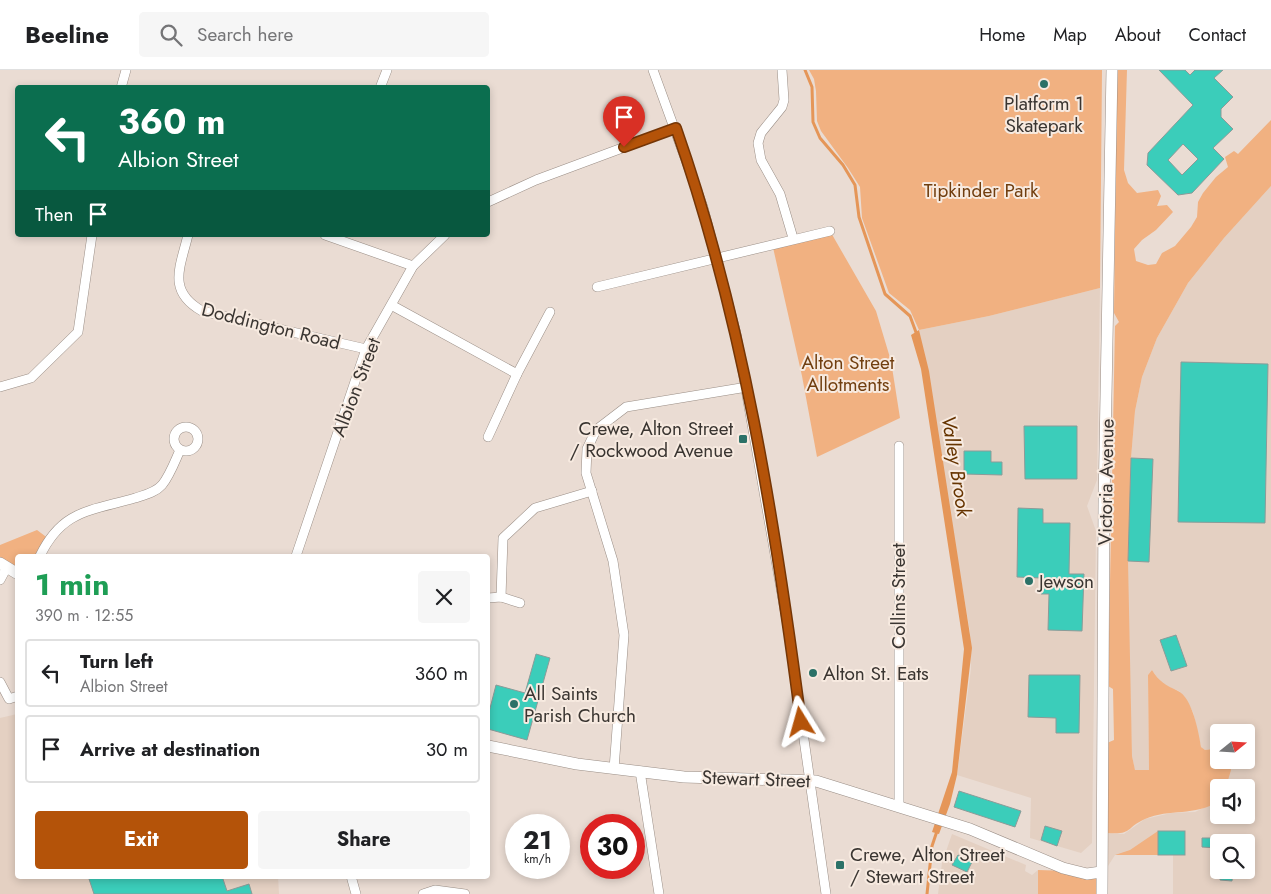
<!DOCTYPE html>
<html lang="en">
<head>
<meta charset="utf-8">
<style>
	body { margin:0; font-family:Jost,sans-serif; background:#f6f6f6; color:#202124; height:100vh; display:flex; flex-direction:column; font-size:19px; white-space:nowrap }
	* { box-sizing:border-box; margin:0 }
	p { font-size:16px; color:#757577 }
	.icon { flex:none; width:28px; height:28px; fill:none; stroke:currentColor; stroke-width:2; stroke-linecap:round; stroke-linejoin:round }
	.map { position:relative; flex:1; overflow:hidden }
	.sheet { position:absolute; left:15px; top:484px; width:475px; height:325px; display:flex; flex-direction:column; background:#fff; border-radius:5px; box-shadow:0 2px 8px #0003 }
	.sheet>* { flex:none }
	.guide { position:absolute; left:15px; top:15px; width:475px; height:152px; border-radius:5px; box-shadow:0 2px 8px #0003; background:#0b6e4f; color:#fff; overflow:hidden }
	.needle { width:32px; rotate:72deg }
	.fabs { position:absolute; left:1210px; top:654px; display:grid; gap:10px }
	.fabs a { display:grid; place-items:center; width:45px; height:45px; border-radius:5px; background:#fff; box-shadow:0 2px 8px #0003; font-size:25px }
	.speed { position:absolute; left:505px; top:744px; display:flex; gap:10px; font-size:25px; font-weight:700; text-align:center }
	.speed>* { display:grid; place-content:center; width:65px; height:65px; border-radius:50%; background:#fff; box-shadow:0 2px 8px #0003; line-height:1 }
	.speed small { font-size:12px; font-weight:400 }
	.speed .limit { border:8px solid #d22; background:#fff; color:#111 }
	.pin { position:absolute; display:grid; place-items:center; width:42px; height:42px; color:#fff; margin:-51px -21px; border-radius:50% 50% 50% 0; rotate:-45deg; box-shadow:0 0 5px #0007 }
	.pin .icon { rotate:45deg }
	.me { position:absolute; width:55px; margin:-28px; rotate:352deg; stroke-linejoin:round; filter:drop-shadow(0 0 4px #0008) }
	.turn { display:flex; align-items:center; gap:18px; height:105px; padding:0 20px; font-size:22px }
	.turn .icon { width:65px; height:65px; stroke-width:2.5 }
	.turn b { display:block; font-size:35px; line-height:42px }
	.then { display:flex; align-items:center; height:48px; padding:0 20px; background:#0003; gap:10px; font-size:19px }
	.round { display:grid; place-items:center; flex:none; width:52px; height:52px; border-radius:5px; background:#f6f6f6 }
	.headline { display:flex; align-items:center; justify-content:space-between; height:85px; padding:0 20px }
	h1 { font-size:30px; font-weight:700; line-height:38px; color:#1e9e55 }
	.primary-button { display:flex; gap:10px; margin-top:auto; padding:10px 20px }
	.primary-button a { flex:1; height:58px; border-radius:5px; background:#b45309; color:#fff; font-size:20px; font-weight:700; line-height:58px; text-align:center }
	.primary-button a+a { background:#f6f6f6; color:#202124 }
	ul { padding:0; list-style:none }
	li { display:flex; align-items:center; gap:15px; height:68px; margin:0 10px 8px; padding:0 10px; border:2px solid #e0e0e0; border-radius:5px }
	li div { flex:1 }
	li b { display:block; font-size:19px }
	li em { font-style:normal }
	header { display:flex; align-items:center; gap:30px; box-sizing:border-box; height:70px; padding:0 25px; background:#fff; border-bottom:1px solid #e0e0e0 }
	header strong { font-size:24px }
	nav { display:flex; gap:28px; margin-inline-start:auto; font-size:18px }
	.search { width:350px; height:45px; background:#f6f6f6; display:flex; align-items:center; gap:12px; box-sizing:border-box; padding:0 18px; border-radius:5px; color:#757577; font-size:19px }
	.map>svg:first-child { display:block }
	.built { fill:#e4d0c2; fill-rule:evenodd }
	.green { fill:#f1b181 }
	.water { fill:#e59658 }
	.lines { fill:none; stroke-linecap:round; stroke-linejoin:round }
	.stream { stroke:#e59658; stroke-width:3 }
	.building { fill:#3bcdba; stroke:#8b9b98; fill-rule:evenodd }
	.minor-casing { stroke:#9a8e86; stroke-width:10 }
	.tertiary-casing { stroke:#9a8e86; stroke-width:12 }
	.minor { stroke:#fff; stroke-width:9 }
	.tertiary { stroke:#fff; stroke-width:11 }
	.route-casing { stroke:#753606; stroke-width:12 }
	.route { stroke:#b45309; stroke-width:9 }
	.poi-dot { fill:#2b7167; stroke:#f7eae0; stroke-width:2 }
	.labels { text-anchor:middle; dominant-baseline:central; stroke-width:4; stroke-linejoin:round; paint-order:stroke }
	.poi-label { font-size:19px; fill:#3a3531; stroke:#f7eae0; text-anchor:start }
	.park-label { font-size:19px; fill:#713e0f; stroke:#f7eae0 }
	.street-label { font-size:19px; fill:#3a3531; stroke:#f7eae0 }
	.water-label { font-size:20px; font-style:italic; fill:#663400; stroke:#f7eae0 }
</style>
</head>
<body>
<header>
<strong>Beeline</strong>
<div class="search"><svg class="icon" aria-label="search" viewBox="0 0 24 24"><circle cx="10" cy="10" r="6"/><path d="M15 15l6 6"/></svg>Search here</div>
<nav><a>Home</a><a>Map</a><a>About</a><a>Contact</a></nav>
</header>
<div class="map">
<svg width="1271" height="824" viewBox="0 0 1271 824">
	<rect width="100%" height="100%" fill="#eadcd3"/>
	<g class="built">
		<path d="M1271 116V824H1173V785H1115L1108 796 1107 763 1124 764 1145 749 1171 743 1195 742 1219 730V745H1246V718L1226 717 1230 700 1229 690H1246V662H1219V682L1213 679 1205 680 1201 677 1193 642 1184 626 1179 621 1162 614 1152 600 1148 605 1149 700 1135 701 1132 686 1127 524 1131 388 1135 341 1142 307 1157 268 1188 213 1224 168ZM1219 772H1246V800H1219Z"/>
		<path d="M1100 218 1097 410 1087 436 1096 461 1092 773 1081 783 1030 768 1031 728 957 705 971 599 970 562 919 260 989 246Z"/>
		<path d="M17 644 18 806H278L279 824H0V648Z"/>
		<path d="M952 764 1026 795 1025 801 1032 805 1038 800V824H938L942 793Z"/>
	</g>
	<g class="green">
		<path d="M809 0H1102L1100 218 989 246 919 260 910 240 889 223 862 148 860 117 848 98 821 61 817 51 816 21 814 9Z"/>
		<path d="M1117 0H1127L1124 100 1128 113 1137 123 1158 120 1161 126 1157 136 1167 135 1173 142 1156 160 1142 170 1134 179 1136 191 1148 195 1156 194 1162 183 1175 176 1191 157 1197 147 1198 132 1203 123 1216 107 1228 97 1225 87 1234 81 1238 84 1271 50V116L1224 168 1188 213 1157 268 1142 307 1135 341 1131 388 1128 491 1132 686 1135 700H1149L1148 605 1152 600C1159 612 1166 615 1178 621 1192 627 1199 663 1201 677L1205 680 1213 679 1219 682V690H1229L1231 700 1226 717 1219 718V731C1194 747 1170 738 1145 749 1125 758 1133 765 1107 763V673L1114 670 1113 619 1108 616 1115 256 1119 252 1114 243Z"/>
		<path d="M830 161 876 241 891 291 900 348 817 387 802 306 772 173Z"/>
		<path d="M37 460 49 469 40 486H18L17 499 0 488V475Z"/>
		<path d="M1158 761V785H1115L1130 780Z"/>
		<path d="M1038 800 1101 802 1100 824H1038Z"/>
	</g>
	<path class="water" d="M919 260 929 301 972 578 957 705 950 734 939 764 932 762 952 702 964 579 921 299 911 265Z"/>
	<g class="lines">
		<g class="stream">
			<path d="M805 0 812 17 813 52 820 68 843 95 855 115 859 147 885 224 910 246 917 265"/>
			<path d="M927 824 932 776 937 761"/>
		</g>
	</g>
	<g class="building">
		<path d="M1159 0H1185L1190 5 1195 0H1223L1214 8 1233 27 1221 39V47L1233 59 1213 78 1224 89 1192 123 1178 125 1147 95 1148 83 1193 35ZM1183 74 1198 89 1182 105 1168 90Z"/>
		<path d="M1181 292 1268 294 1265 453 1178 452Z"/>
		<path d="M1024 356H1077V409H1025Z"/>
		<path d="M964 381H991V392H1002V405L964 404Z"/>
		<path d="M1131 388 1153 389 1149 492 1128 491Z"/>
		<path d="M1018 438 1043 439V453H1070L1069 504H1084L1082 561 1048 560 1049 524H1041V508L1017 507Z"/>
		<path d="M1176 565 1187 596 1171 601 1160 570Z"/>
		<path d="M536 584 550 588 527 670 488 659V646L496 615 525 623Z"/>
		<path d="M1029 605H1080L1079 663H1056V648L1028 647Z"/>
		<path d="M959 721 1021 741 1015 757 954 737Z"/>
		<path d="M1045 756 1062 761 1057 776 1041 770Z"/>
		<rect x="1158" y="761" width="27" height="24"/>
		<path d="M1202 768H1218V778L1202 777Z"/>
		<path d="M958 785 972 792 967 802 952 795Z"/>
		<path d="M1221 800H1233L1232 811 1220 810Z"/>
		<path d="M88 806H222L227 821 249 814 252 824H94Z"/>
	</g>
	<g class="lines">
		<g class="minor-casing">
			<g id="minor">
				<path d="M653 0 703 137 736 263 789 564 826 824"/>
				<path d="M782 0 784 30 782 37 761 63 758 73 761 90 780 124 793 168"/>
				<path d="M121 18 126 0"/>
				<path d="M380 18 387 0"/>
				<path d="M488 132 536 110 676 58"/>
				<path d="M188 165C180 198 167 221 202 241L366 279"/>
				<path d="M325 165 413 196"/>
				<path d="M597 217 830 161"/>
				<path d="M393 236 517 304"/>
				<path d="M0 317 31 308 78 262 92 165"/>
				<circle cx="186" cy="369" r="12"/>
				<path d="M488 367 517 304 550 242"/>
				<path d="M899 376V736"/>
				<path d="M40 486C62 440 90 441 135 428 144 425 155 423 162 415 170 405 175 391 180 380"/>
				<path d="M296 486 366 279 413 196 445 165"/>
				<path d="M0 510 7 497"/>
				<path d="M501 527 503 468 535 438 592 421"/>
				<path d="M488 528 501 527 520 533"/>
				<path d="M0 612 9 629 18 626"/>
				<path d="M614 699 624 565 613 491 586 403 587 379 596 360 626 337 747 317"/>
				<path d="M640 701 659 824"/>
				<path d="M351 806 356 824"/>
				<path d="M423 824 435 820 465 824"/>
			</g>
		</g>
		<g class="tertiary-casing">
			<g id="tertiary">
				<path d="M0 493 18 504"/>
				<path d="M488 676 577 694 684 707 816 711 970 759 1063 798 1087 804 1101 802"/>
				<path d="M1102 824 1104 434 1112 0"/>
			</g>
		</g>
		<use href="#minor" class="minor"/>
		<use href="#tertiary" class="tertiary"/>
	</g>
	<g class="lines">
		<g class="route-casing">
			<path id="route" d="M624 77 676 58C743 249 775 451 801 652"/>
		</g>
		<use href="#route" class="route"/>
	</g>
	<g class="poi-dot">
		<circle cx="1044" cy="14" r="5"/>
		<rect x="738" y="364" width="10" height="10" rx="2.5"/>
		<circle cx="1029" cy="511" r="5"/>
		<circle cx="813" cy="603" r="5"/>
		<circle cx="514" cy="634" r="5"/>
		<rect x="835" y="790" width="10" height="10" rx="2.5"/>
	</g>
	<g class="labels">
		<g class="poi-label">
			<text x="1044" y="33" text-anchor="middle">Platform 1<tspan x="1044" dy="22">Skatepark</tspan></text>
			<text x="733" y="358" text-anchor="end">Crewe, Alton Street<tspan x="733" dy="22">/ Rockwood Avenue</tspan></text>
			<text x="1039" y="511">Jewson</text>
			<text x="823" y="603">Alton St. Eats</text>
			<text x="524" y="623">All Saints<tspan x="524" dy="22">Parish Church</tspan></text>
			<text x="850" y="784">Crewe, Alton Street<tspan x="850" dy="22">/ Stewart Street</tspan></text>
		</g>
		<g class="park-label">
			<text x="981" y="120">Tipkinder Park</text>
			<text x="848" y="292">Alton Street<tspan x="848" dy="22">Allotments</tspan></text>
		</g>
		<g class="street-label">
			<text transform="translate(271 256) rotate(14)">Doddington Road</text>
			<text transform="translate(356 317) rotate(-69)">Albion Street</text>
			<text transform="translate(1106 412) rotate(-89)">Victoria Avenue</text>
			<text transform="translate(898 526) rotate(-90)">Collins Street</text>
			<text transform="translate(756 709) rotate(2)">Stewart Street</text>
		</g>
		<g class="water-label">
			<text transform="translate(956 396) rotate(81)">Valley Brook</text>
		</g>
	</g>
</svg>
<div class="fabs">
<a><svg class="needle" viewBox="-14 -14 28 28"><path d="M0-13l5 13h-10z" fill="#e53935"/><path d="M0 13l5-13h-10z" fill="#757577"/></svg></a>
<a><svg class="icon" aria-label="sound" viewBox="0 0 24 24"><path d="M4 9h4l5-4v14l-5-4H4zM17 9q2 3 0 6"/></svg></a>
<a><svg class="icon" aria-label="search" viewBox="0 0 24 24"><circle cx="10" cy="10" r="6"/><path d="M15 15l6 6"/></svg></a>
</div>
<div class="speed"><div>21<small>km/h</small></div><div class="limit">30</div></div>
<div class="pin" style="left:624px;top:77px;background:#d93025"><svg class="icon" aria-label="arrive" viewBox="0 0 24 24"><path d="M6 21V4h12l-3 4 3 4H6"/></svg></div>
<svg class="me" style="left:801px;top:652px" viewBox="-20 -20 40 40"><path d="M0-17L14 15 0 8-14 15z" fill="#b45309" stroke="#fff" stroke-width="4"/></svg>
<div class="guide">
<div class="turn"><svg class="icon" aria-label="left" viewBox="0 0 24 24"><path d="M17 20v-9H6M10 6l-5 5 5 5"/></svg><div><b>360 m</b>Albion Street</div></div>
<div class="then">Then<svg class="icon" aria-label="arrive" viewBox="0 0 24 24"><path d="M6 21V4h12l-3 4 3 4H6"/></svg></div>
</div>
<section class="sheet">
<div class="headline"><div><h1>1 min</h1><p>390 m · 12:55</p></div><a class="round"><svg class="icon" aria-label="close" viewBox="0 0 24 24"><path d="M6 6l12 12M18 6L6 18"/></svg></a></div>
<ul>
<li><svg class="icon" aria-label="left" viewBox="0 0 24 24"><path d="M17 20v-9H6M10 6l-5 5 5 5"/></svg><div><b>Turn left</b><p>Albion Street</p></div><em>360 m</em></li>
<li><svg class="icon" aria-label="arrive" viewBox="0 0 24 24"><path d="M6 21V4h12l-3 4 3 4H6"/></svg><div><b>Arrive at destination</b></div><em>30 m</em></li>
</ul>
<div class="primary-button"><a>Exit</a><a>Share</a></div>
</section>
</div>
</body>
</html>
